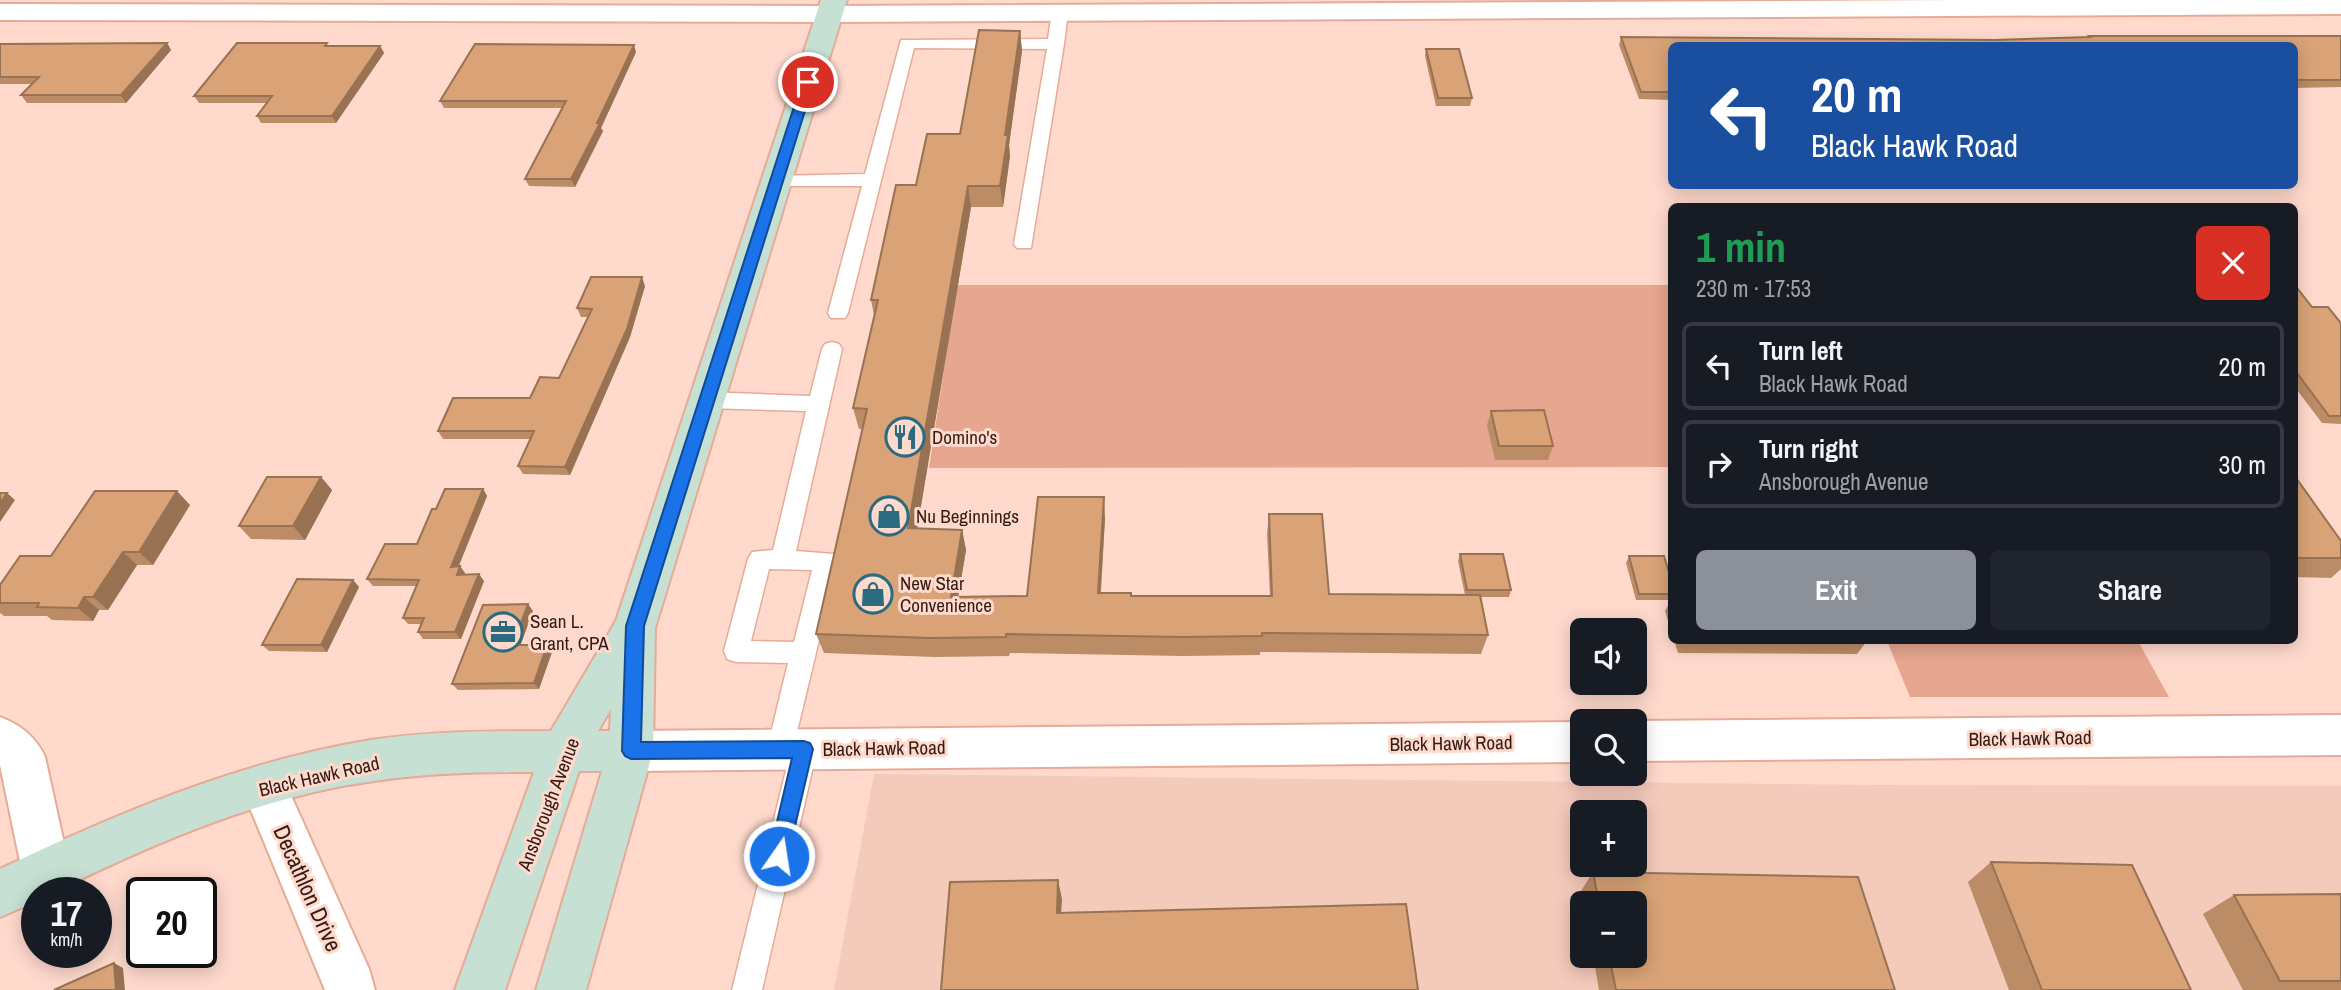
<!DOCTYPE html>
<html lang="en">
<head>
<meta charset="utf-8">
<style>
	body { margin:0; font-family:"Archivo Narrow",sans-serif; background:#20242c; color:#f1f3f6; height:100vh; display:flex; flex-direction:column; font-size:26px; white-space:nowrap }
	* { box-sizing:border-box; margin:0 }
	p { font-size:23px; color:#9ea1a6 }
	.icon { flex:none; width:38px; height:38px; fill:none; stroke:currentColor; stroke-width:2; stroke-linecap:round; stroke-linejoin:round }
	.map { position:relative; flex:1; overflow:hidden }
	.side { position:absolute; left:1668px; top:203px; width:630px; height:441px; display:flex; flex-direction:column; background:#171b24; border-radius:10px; box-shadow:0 4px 18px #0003 }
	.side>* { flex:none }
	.banner { position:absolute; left:1668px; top:42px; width:630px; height:147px; border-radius:10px; box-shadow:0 4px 18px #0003; background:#1a4fa0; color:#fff; overflow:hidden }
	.fabs { position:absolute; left:1570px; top:618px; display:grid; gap:14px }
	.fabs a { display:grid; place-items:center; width:77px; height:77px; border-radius:10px; background:#171b24; box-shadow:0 4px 18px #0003; font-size:35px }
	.speed { position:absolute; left:21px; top:877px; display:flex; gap:14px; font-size:35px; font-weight:700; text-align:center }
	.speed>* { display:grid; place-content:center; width:91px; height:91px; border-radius:50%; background:#171b24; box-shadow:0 4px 18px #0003; line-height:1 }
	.speed small { font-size:18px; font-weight:400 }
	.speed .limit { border:4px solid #111; border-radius:10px; background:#fff; color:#111 }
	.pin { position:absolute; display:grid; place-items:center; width:60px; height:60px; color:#fff; margin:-30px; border:4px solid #fff; border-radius:50%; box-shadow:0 2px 7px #0007 }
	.me { position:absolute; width:77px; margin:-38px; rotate:13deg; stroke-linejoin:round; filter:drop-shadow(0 0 5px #0008) }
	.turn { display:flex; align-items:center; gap:24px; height:147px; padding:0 28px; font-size:32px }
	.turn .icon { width:91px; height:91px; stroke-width:2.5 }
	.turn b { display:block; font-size:49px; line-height:60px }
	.round { display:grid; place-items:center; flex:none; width:74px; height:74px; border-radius:10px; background:#20242c }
	.overview { display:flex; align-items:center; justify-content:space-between; height:119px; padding:0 28px }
	h1 { font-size:42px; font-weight:700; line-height:52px; color:#1e9e55 }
	.primary-button { display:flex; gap:14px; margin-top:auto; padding:14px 28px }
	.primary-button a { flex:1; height:80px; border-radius:10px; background:#8c9099; color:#fff; font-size:28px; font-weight:700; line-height:80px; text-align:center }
	.primary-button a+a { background:#20242c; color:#f1f3f6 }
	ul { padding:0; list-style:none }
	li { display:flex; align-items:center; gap:21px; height:88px; margin:0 14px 10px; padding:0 14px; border:4px solid #363941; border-radius:10px }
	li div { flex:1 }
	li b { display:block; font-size:26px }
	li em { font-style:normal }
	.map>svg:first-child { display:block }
	.built { fill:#f4cabb; fill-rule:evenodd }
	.green { fill:#e7a68f }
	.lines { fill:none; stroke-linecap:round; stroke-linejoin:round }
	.lane-casing { stroke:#e6ab96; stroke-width:3 }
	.street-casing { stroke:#e6ab96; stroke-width:4 }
	.secondary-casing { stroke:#e6ab96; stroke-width:4 }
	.lane { fill:#fff; fill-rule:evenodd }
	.street { fill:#fff; fill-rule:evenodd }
	.secondary { fill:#c6e1d4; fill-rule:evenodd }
	.wall { fill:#bb8c66 }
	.shaded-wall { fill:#987253 }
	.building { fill:#d9a377; stroke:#987253; stroke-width:2 }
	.route { fill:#1a73e8; stroke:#114b97; stroke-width:2 }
	.labels { text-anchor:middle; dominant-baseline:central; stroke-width:6; stroke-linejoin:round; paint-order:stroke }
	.poi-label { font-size:19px; fill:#331c14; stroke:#ffd9cc; text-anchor:start }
	.street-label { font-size:19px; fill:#331c14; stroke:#ffd9cc }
	.near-street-label { font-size:23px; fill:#331c14; stroke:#ffd9cc }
</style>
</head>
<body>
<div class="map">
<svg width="2341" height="990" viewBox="0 0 2341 990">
	<rect width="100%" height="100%" fill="#ffd9cc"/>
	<path class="built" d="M874 774 1869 785 2341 786V990H834ZM1582 812H1634V864H1582ZM1582 903H1634V956H1582Z"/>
	<g class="green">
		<path d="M957 285H1671V467L929 468Z"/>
		<path d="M1887 641H2138L2169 697H1910Z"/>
	</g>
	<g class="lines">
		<g class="lane-casing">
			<g id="lane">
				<path d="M1060 7 1068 12 1064 44 1031 248H1017L1014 244 1047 49 914 48 848 313 845 318H831L828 313 862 186H777L768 180 771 176 865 174 901 40 1048 39 1052 12Z"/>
				<path d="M832 342 839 344 842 349 796 551 834 554 838 561 795 740 804 737 813 741 817 749 762 990H732L789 758 780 761 771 757 767 749 788 663 736 662 727 659 724 651 748 559 752 552 773 550 806 411 706 408 698 406 695 400 698 394 706 392 810 396 822 349 825 344ZM769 569 812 570 794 642 751 641Z"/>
			</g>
		</g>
		<g class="street-casing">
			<g id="street">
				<path d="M1957 0H2341V14L829 22 0 20V4L829 6Z"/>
				<path d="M2341 715V755L1634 761V721Z"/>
				<path d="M0 717C21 725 36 737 45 757L70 871 63 887 49 892 29 887 22 871 0 765Z"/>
				<path d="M1582 722V762L631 771 615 765 609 751 615 737 631 731Z"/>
				<path d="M264 765 280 771 369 969 375 990H325L241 786 248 771Z"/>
			</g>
		</g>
		<g class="secondary-casing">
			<path id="secondary" d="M821 0H847L655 628 653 751 586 990H536L602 771H579L505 990H455L534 772C480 772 427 773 374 781 262 796 154 843 54 892H37V901L0 917V869C118 813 241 761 371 740 430 731 491 731 551 731L616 621ZM611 709 610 731H598Z"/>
		</g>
		<use href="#lane" class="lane"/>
		<use href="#street" class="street"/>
		<use href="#secondary" class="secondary"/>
	</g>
	<g class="wall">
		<path d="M1020 31 1022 51 1009 145 1010 156 1003 207H971L917 529 962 530 966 550 958 597 1027 596 1105 518 1101 593 1131 596H1270L1267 534 1269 514 1329 594 1465 595 1458 561 1460 554 1511 590 1509 597H1481L1488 635 1481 654 1260 652V655L1183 656 1010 653 1009 656 935 657 824 653 816 634 862 429H859L853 408 874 315 871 300 916 185 960 134Z"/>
		<path d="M2089 36H2341V87L2294 88V46H1671V100L1639 99 1619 45 1621 37 1995 40 2088 37Z"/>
		<path d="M167 43 171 50 126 103H27L21 95 32 84H0V44Z"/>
		<path d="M329 46H380L384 53 336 123H261L257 116 266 103H199L194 96Z"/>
		<path d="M1426 49 1472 98 1470 106H1436L1425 56Z"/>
		<path d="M636 52 601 128 603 131 575 187 529 186 525 179 562 108H444L440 101Z"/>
		<path d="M2294 284 2312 307 2341 323V424L2322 423 2294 386Z"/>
		<path d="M645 286 630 337 570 475 523 474 518 466 530 439H443L438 431 530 398 559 378 588 317H581L577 308Z"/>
		<path d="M1491 411 1553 446 1548 460H1495L1487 425Z"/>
		<path d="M2294 475 2341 541V569L2331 578 2294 577Z"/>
		<path d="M321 477 332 490 305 540 251 539 239 526Z"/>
		<path d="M483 489 487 496 458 566 465 573V574L484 581 461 639H423L418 632 421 624H408L403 618 416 586H373L367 579 417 544 436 509Z"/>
		<path d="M190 505 153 565H137L108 610H99L93 621 52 620 47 616H4L0 613V585L51 556Z"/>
		<path d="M1629 556 1671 579V600H1636L1626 563Z"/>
		<path d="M353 580 359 587 327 652 269 651 262 645Z"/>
		<path d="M1671 600V631L1665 611Z"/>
		<path d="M533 611 520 645H547L552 652 539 689 458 690 452 684Z"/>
		<path d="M1674 640H1867V641L1857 654 1678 653Z"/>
		<path d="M1991 862 2191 990H2009L1968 882Z"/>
		<path d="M1593 872 1895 990H1599L1593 956H1634V903H1583L1581 891Z"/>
		<path d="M2341 894V990H2243L2203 914 2234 895Z"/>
	</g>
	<g class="shaded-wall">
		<path d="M1020 31 1022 51 1009 145 1010 156 1003 207 1000 186 1005 135Z"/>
		<path d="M167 43 171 50 126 103 121 95Z"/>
		<path d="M634 45 636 52 601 128 603 131 575 187 571 179Z"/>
		<path d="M380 46 384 53 336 123 332 116Z"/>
		<path d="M968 186 971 207 914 548 908 528Z"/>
		<path d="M642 277 645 286 630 337 570 475 565 467Z"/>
		<path d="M321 477 332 490 305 540 293 526Z"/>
		<path d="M483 489 487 496 456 573 451 567Z"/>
		<path d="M177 491 190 505 153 565 139 552Z"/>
		<path d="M7 493 15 500 0 522V503Z"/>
		<path d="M1104 497 1105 518 1099 613 1098 593Z"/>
		<path d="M962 530 966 550 955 616 951 597Z"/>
		<path d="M123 552 137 565 108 610 93 597Z"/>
		<path d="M460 566 465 573 462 581 457 575Z"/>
		<path d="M479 574 484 581 461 639 455 632Z"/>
		<path d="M353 580 359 587 327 652 321 645Z"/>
		<path d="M84 597 99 610 93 621 78 608Z"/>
		<path d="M528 604 533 611 518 652 513 645Z"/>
		<path d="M547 645 552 652 539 689 534 683Z"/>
		<path d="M1058 880 1062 899 1060 931 1057 913Z"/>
		<path d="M114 963 123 968 125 990H116Z"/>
	</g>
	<g class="building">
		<path d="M979 30 1020 31 1005 135H1008L1000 186H968L908 528 962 530 951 597 1027 596 1038 497H1104L1098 593H1131V596H1272L1269 514H1322L1329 594 1480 595 1488 635 1262 633V636L1183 637 1006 634V637L930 638 816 634 867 409 853 408 878 300H871L896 185H916L927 134H960Z"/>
		<path d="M2089 36H2341V80H2294V46H1671V92H1641L1621 37 1995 40 2090 37Z"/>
		<path d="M167 43 121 95H21L39 77H0V44Z"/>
		<path d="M237 43H327L325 46H380L332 116H257L272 96H194Z"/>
		<path d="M475 44 634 45 597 123H600L571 179H525L566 101H440Z"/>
		<path d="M1426 49H1459L1472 98H1438Z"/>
		<path d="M591 277H642L627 329 565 467 518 466 534 431H438L453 398H530L540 377 559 378 592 309 577 308Z"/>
		<path d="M2294 284 2312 307H2328L2341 323V416H2329L2294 369Z"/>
		<path d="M1544 410 1553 446H1499L1491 411Z"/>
		<path d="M2294 475 2341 541V558H2294Z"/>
		<path d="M267 477H321L293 526H239Z"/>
		<path d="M445 489H483L451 567 460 566 457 575 479 574 455 632H418L424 618H403L419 580 367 579 385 544H417L432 509H436Z"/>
		<path d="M95 491H177L139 552H123L93 597H84L78 608 37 607 39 603H0V585L20 556H51Z"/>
		<path d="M0 493H7L0 503Z"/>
		<path d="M1460 554H1503L1511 590H1467Z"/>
		<path d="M1629 556H1664L1671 579V594H1639Z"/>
		<path d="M297 579 353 580 321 645H262Z"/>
		<path d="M528 604 513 645H547L534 683 452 684 483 605Z"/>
		<path d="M1991 862 2132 865 2191 990H2042Z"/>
		<path d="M1593 872 1858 877 1895 990H1616L1609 956H1634V903H1599Z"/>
		<path d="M1058 880 1057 913 1406 904 1418 990H941L950 882Z"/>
		<path d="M2341 894V981H2280L2234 895Z"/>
		<path d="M114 963 116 990H54Z"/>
	</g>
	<path class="route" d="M808 79 814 82 644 626 641 742 804 741 810 743 813 749 788 856 785 863 779 866 772 863 769 856 792 758 631 759 625 756 622 751 626 626 802 82Z"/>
	<defs>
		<g id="restaurant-ring" transform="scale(2.0125)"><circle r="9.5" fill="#ffd9cc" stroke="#2a6b7f" stroke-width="1.5"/><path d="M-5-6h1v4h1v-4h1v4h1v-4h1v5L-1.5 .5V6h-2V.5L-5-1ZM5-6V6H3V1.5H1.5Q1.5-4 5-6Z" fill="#2a6b7f"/></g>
		<g id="shop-ring" transform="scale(2.0125)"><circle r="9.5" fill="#ffd9cc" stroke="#2a6b7f" stroke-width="1.5"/><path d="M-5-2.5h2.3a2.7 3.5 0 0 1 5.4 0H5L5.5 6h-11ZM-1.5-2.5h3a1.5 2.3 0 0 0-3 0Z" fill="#2a6b7f"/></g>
		<g id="office-ring" transform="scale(2.0125)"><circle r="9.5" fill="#ffd9cc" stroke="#2a6b7f" stroke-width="1.5"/><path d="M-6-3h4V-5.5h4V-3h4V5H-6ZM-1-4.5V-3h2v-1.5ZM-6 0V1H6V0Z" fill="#2a6b7f"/></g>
	</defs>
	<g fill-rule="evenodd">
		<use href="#restaurant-ring" x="905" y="437"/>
		<use href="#shop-ring" x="889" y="516"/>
		<use href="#shop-ring" x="873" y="594"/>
		<use href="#office-ring" x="503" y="632"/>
	</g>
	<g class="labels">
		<g class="poi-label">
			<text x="932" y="437">Domino's</text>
			<text x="916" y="516">Nu Beginnings</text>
			<text x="900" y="583">New Star<tspan x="900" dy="22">Convenience</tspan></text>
			<text x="530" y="621">Sean L.<tspan x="530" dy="22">Grant, CPA</tspan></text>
		</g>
		<g class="street-label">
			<text transform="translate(2030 738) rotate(-1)">Black Hawk Road</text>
			<text transform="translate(1451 743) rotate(-1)">Black Hawk Road</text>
			<text transform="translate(884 748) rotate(-1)">Black Hawk Road</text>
			<text transform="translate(319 776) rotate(-13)">Black Hawk Road</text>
			<text transform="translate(548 804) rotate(-69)">Ansborough Avenue</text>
		</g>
		<g class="near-street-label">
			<text transform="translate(308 888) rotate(66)">Decathlon Drive</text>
		</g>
	</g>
</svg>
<div class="fabs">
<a><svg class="icon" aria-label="sound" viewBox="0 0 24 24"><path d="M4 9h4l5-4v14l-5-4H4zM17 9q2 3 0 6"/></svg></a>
<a><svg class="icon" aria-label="search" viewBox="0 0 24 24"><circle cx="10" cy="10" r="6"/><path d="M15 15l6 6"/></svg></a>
<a>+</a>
<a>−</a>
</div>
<div class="speed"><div>17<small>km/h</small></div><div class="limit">20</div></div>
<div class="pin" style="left:808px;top:82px;background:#d93025"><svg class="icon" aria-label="arrive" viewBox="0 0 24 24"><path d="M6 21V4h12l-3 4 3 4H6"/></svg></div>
<svg class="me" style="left:779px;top:856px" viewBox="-20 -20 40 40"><circle r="17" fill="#1a73e8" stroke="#fff" stroke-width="3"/><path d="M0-11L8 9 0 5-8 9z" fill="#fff"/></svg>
<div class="banner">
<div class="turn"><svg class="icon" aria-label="left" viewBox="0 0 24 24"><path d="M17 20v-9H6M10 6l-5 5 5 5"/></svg><div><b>20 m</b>Black Hawk Road</div></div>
</div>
<section class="side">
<div class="overview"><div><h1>1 min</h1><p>230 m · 17:53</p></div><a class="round" style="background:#d93025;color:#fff"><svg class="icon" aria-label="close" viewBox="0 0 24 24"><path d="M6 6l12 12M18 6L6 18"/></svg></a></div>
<ul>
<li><svg class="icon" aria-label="left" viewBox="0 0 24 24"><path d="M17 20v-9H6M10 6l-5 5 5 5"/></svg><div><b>Turn left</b><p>Black Hawk Road</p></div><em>20 m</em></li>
<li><svg class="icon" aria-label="right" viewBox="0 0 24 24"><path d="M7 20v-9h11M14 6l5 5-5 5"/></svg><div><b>Turn right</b><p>Ansborough Avenue</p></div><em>30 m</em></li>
</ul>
<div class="primary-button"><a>Exit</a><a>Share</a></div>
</section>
</div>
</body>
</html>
